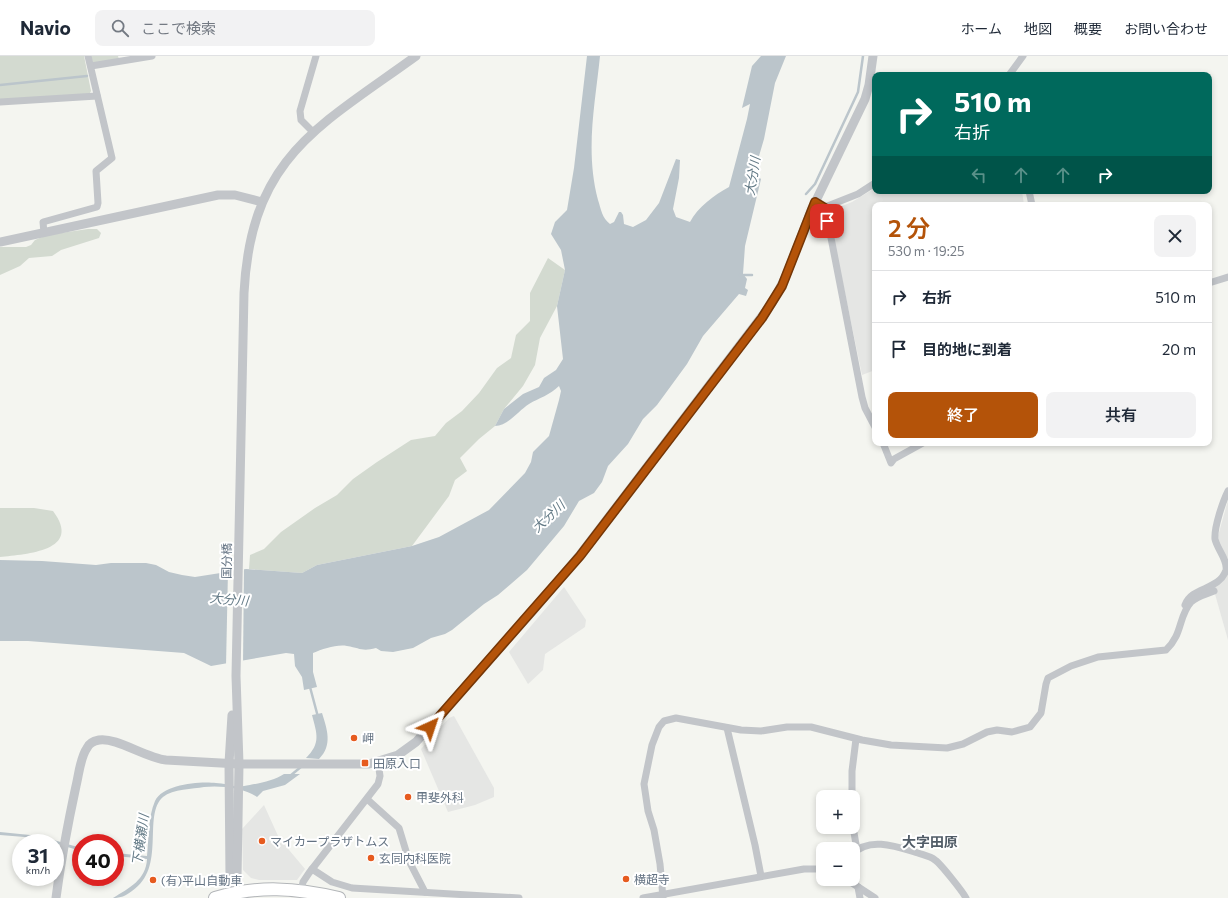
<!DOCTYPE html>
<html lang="ja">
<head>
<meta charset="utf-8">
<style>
	body { margin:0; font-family:Commissioner,"Noto Sans JP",sans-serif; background:#f2f2f3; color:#1f2937; height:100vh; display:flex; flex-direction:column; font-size:15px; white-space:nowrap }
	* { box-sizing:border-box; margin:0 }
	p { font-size:13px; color:#747a83 }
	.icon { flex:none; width:22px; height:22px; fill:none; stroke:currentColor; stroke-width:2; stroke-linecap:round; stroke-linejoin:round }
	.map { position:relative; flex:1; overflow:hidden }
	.details { position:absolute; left:872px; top:146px; width:340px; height:244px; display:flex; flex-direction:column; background:#fff; border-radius:8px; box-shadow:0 2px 6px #0003 }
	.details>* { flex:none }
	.hud { position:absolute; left:872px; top:16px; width:340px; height:122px; border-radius:8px; box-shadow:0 2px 6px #0003; background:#00695c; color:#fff; overflow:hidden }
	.buttons { position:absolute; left:816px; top:734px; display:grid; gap:8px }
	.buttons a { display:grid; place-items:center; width:44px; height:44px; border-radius:8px; background:#fff; box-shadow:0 2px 6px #0003; font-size:20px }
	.speed { position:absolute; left:12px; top:778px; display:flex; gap:8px; font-size:20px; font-weight:700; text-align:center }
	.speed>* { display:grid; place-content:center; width:52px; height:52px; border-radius:50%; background:#fff; box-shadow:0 2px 6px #0003; line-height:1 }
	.speed small { font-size:10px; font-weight:400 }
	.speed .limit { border:6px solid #d22; background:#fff; color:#111 }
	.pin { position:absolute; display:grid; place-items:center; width:34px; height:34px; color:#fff; margin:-17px; border-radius:8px; box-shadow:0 2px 6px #0006 }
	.me { position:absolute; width:44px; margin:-22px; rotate:42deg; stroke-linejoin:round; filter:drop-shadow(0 0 3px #0008) }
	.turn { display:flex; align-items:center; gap:14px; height:84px; padding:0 16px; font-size:18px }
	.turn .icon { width:52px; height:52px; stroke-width:2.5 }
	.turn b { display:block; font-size:28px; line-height:34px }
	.lanes { display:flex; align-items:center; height:38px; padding:0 16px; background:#0003; justify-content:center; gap:20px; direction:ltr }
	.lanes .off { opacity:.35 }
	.round { display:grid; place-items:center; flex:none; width:42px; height:42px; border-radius:8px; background:#f2f2f3 }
	.overview { display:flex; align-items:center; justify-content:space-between; height:68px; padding:0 16px }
	h1 { font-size:24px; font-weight:600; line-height:30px; color:#b45309 }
	.cta { display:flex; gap:8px; margin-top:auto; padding:8px 16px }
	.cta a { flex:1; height:46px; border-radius:8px; background:#b45309; color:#fff; font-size:16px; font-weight:600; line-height:46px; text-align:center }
	.cta a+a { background:#f2f2f3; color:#1f2937 }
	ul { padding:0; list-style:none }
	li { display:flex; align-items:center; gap:12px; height:52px; padding:0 16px; border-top:1px solid #e0e1e3 }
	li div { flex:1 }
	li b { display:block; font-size:15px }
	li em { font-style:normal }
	header { display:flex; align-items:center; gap:24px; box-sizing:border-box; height:56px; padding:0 20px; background:#fff; border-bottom:1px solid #e0e1e3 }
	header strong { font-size:19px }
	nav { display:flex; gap:22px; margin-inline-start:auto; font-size:14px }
	.search { width:280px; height:36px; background:#f2f2f3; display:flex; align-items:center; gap:10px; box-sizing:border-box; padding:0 14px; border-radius:8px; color:#747a83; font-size:15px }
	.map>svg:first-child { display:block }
	.built { fill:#e5e6e4 }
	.green { fill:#d3dad0 }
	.water { fill:#bbc5cb }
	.pier { fill:#f4f5f0 }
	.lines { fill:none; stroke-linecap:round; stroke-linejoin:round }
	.stream { stroke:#bbc5cb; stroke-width:2.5 }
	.trunk-casing { stroke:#b3b6b9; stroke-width:14 }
	.minor { stroke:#c2c5c9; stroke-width:7 }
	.tertiary { stroke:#c2c5c9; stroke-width:9 }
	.trunk { stroke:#fff; stroke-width:12 }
	.route-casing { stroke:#753606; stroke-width:10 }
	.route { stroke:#b45309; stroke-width:7 }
	.poi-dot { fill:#e65b1f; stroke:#fff; stroke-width:1.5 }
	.labels { text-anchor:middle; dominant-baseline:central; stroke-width:4; stroke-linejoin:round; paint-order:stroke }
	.street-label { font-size:12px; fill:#637282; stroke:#fff }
	.poi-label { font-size:12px; fill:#637282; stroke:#fff; text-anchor:start }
	.water-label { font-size:13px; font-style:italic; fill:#637a86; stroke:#fff }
	.quarter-label { font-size:14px; font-weight:bold; fill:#515c67; stroke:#fff }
</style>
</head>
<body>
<header>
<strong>Navio</strong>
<div class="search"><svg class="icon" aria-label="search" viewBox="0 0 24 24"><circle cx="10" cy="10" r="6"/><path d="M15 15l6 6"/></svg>ここで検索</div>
<nav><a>ホーム</a><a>地図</a><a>概要</a><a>お問い合わせ</a></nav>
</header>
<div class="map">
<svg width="1228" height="842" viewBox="0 0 1228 842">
	<rect width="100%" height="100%" fill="#f4f5f0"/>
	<g class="built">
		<path d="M875 132V135H1022L1024 149H875V314L862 319 830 165V155L852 146Z"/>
		<path d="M1228 444V503L1219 485 1218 480Z"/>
		<path d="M1228 516V584L1213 531Z"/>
		<path d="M564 531 586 564 585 571 545 598 543 614 528 628 509 596Z"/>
		<path d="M454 660 494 732V741L475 749 448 756 421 693 449 662Z"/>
		<path d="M264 749 279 782 305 813 297 824H259L251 822 243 814 242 773Z"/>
	</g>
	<g class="green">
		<path d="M0 0H84L91 35 89 39 0 44Z"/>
		<path d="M91 0H118L119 3 93 8Z"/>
		<path d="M88 173H97L101 177 99 182 61 194 52 200 29 202 20 210 0 219V191H26L31 189 35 184 47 179Z"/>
		<path d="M548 202 565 214 557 250 540 282 535 309 523 330 504 353 495 370 479 383 460 402 467 415 455 424 449 440 412 490 317 509 302 517 249 513 250 499 264 493 281 476 315 452 337 439 353 423 377 406 411 384 435 380 446 367 462 355 479 337 497 312 511 302 516 279 530 265V237Z"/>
		<path d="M0 452H34L53 455C83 495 27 498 0 501Z"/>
	</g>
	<g class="water">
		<path d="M587 0H600C595 49 585 95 598 144 601 153 602 162 610 168L614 166 619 156H621L623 159 624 168 633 171 646 164 659 147 676 103 680 104 679 122 673 153 676 161 690 166C698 151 714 139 729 131L747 63 750 48 742 52 752 10 761 0H786L775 27 764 83 754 117 761 123 745 190 743 218 747 223 745 232 748 234 746 240 739 238 703 280 687 308 657 349 643 363 628 388 608 410 602 426 594 437 579 445 564 470 527 514 498 539 484 548 452 574 445 578 431 582 413 592 393 596 381 595 376 592C362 596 360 592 347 590 337 588 323 593 313 597V616L317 631 304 634 302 621 295 610 294 598 286 597 211 610 184 597 28 585H0V504L42 505 96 509 111 507H146L156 509 169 516 182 519 195 521 246 513 302 517 317 509 412 490 439 481 489 454 525 417 531 406 533 396 549 380 559 344 561 335 559 330C550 339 539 342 529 348 518 355 508 370 495 370L504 353 523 338 539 331 544 322 556 314 563 303 557 250 565 214 561 194 551 178 555 166 567 154 574 112Z"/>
		<path d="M322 657C327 673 333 689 319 703L306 702C321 687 317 678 312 659Z"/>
		<path d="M284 718H300L285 729 263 735 257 741C245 732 220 729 204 731 193 733 173 733 163 741 142 759 167 812 132 835 125 840 121 842 113 842 129 832 146 824 147 803L115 800V797L147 800C149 782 148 761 155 745 163 728 200 725 216 727 224 727 236 732 244 730 256 728 274 725 284 718Z"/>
		<path d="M0 776 40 780 81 792V795L37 782 0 779Z"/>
	</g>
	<path class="pier" d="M244 512 243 607 226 610 228 514Z"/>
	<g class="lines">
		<g class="stream">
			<path d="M0 29 87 20"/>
			<path d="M806 138 815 128 858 36 863 0"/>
			<path d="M740 219H752"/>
			<path d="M310 631 318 661"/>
			<path d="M290 720 302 710"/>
		</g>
		<g class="trunk-casing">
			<path id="trunk" d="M215 842C257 829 297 832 339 842"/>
		</g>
		<g class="minor">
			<path d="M91 10 152 0"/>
			<path d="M1009 19 1023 0"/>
			<path d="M0 46 97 40"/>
			<path d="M313 76 301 64 300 55 316 0"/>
			<path d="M1029 135 1032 149"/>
			<path d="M815 146 825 151 862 341 865 352 875 371"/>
			<path d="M825 151 858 138 875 127"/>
			<path d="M44 177 43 166 97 151 98 147 96 115 112 102 88 0"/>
			<path d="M1209 227 1228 221"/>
			<path d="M883 387 891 407 894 403 923 387"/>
			<path d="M1185 549C1192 530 1219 535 1226 514 1228 504 1217 493 1215 483 1214 471 1223 445 1228 435"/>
			<path d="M727 672 755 789 761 820"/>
			<path d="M852 741V715L856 683"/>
			<path d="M367 743 399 772 409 805 425 836"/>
			<path d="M853 771 857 794"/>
			<path d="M853 798C869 780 898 791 918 797 923 799 930 800 935 804 940 807 963 836 966 842"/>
			<path d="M312 813 332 826 352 832 519 842"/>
			<path d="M846 823 875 842"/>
			<path d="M858 831 860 842"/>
			<path d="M301 835 303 826 309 817 378 728 380 720 378 706"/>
			<path d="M643 842 804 813H823"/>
			<path d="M663 842 660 808 654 774 648 755 644 728 652 689 659 671 664 665 676 662 741 674 761 675 787 671H811L862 684 891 689 947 692 963 688 987 676 997 674 1012 676 1030 671 1041 657 1046 628 1048 622 1071 610 1098 601 1166 594C1183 578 1178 561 1191 546 1197 540 1207 538 1214 535"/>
		</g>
		<g class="tertiary">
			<path d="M0 186 218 139H235L262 146"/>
			<path d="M231 834 230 821 229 707 232 659"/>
			<path d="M232 837 237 821 239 708 236 620 244 237C251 101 318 71 416 0"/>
			<path d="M56 842C61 804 68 767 76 730 79 718 80 702 87 692 89 687 94 685 99 684 116 681 146 702 166 704L239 708H369L398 699 416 686 531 557 579 500 772 247 786 220 811 155 865 43 869 29 873 0"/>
		</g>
		<use href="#trunk" class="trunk"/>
	</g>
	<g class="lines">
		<g class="route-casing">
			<path id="route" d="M430 671 580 500 762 262 782 230 815 146 825 152 827 165"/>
		</g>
		<use href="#route" class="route"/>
	</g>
	<g class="poi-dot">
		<circle cx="354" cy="682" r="4"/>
		<rect x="361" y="703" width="8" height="8" rx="2"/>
		<circle cx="408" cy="741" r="4"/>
		<circle cx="262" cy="785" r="4"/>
		<circle cx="371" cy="802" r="4"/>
		<circle cx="626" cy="823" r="4"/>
		<circle cx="153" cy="824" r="4"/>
	</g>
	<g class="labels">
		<g class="street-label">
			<text transform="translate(226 505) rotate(-89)">国分橋</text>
		</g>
		<g class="poi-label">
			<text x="362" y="682">岬</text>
			<text x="373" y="707">田原入口</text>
			<text x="416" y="741">甲斐外科</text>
			<text x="270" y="785">マイカープラザトムス</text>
			<text x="379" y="802">玄同内科医院</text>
			<text x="634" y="823">横超寺</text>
			<text x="161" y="824">(有)平山自動車</text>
		</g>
		<g class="water-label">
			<text transform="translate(752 120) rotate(-81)">大分川</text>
			<text transform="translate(548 460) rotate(-43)">大分川</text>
			<text transform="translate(229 543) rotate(5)">大分川</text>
			<text transform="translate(140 784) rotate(-82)">下横瀬川</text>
		</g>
		<g class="quarter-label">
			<text x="930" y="785">大字田原</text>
		</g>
	</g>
</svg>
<div class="buttons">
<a>+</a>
<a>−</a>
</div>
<div class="speed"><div>31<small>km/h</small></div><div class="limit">40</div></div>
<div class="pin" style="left:827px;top:165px;background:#d93025"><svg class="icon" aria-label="arrive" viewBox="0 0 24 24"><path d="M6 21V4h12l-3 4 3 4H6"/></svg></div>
<svg class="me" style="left:430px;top:671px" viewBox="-20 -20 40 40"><path d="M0-17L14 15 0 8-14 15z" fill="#b45309" stroke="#fff" stroke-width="4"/></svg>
<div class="hud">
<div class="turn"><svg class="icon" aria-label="right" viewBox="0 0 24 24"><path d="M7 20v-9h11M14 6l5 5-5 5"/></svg><div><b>510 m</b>右折</div></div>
<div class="lanes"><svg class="icon off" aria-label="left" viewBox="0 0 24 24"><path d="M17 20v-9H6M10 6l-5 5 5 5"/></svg><svg class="icon off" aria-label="ahead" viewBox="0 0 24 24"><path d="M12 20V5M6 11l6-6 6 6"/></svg><svg class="icon off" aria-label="ahead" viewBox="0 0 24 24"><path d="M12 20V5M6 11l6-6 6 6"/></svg><svg class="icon" aria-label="right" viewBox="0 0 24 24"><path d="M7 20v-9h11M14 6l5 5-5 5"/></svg></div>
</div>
<section class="details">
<div class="overview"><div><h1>2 分</h1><p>530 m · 19:25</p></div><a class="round"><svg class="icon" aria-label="close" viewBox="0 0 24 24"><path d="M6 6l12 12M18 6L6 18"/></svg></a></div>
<ul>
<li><svg class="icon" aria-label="right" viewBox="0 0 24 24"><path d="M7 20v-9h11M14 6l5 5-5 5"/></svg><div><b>右折</b></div><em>510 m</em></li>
<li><svg class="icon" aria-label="arrive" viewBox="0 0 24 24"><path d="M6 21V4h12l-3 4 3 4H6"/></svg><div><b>目的地に到着</b></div><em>20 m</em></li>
</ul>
<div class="cta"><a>終了</a><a>共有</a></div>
</section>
</div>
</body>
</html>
